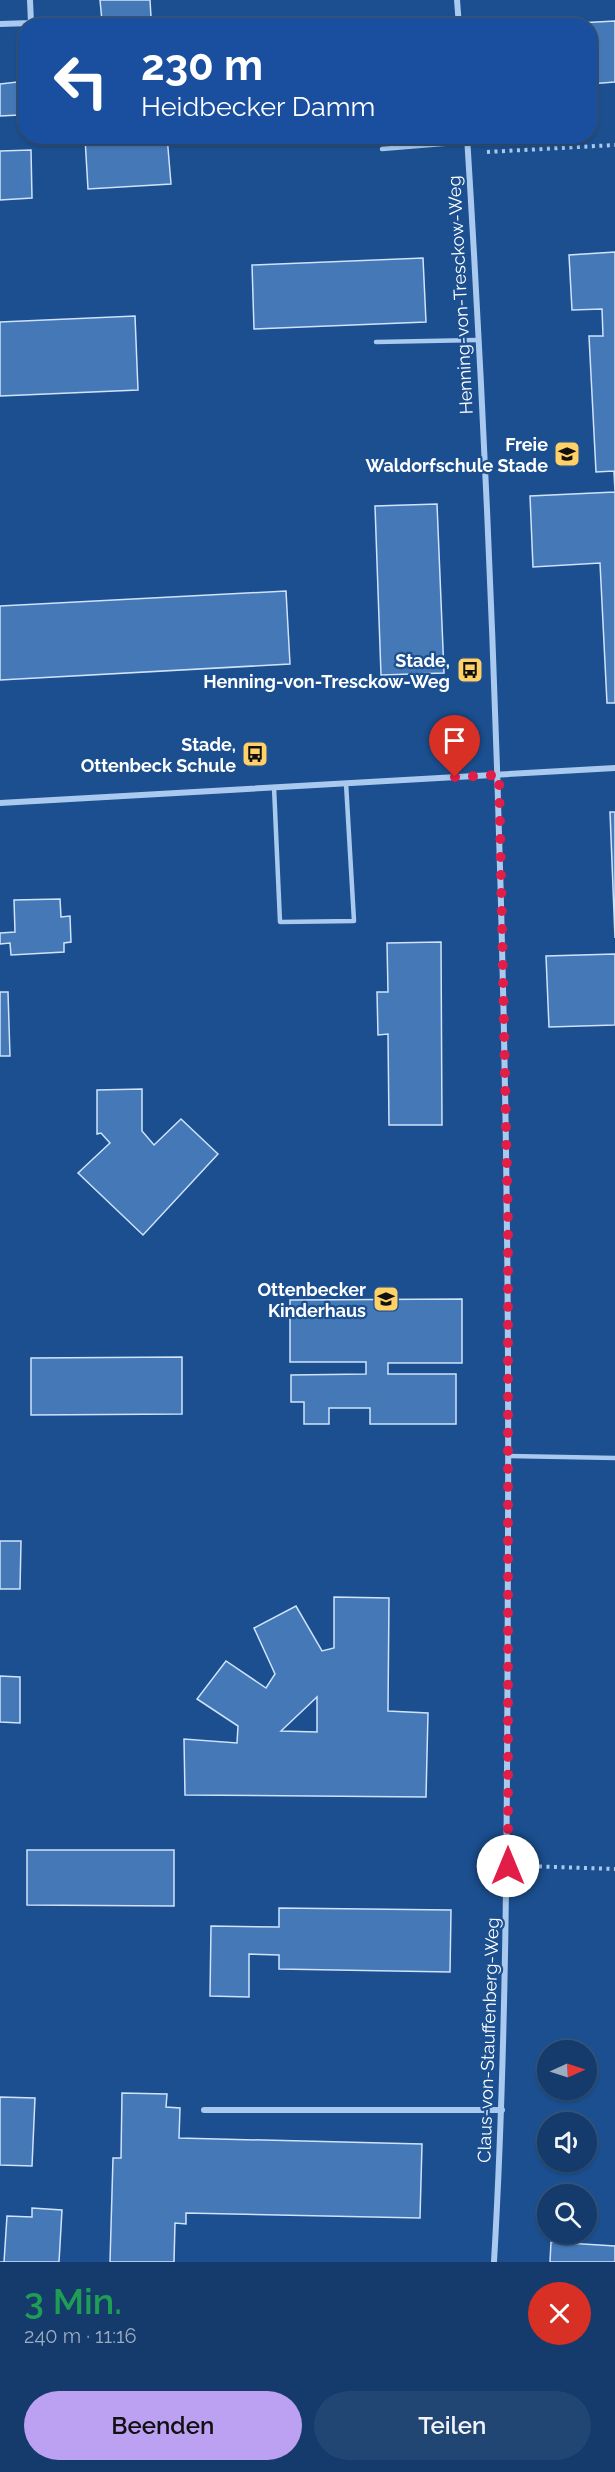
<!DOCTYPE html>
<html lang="de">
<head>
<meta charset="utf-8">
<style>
	body { margin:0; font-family:Raleway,sans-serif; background:#214673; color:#f1f3f6; height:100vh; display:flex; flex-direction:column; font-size:22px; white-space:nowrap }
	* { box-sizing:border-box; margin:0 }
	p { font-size:20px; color:#9dadc1 }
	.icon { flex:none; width:33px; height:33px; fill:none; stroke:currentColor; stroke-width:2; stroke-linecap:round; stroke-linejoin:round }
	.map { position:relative; height:2262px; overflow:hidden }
	.panel { display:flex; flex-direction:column; background:#143b6b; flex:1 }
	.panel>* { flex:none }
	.banner { position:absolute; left:18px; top:18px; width:579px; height:126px; border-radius:24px; box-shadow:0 2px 4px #0004,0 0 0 2px #33557e; background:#1a4fa0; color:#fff; overflow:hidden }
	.needle { width:39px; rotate:87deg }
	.controls { position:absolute; left:537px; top:2040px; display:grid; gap:12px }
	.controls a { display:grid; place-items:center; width:60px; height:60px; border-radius:50%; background:#143b6b; box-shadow:0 2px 4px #0004,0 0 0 2px #33557e; font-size:30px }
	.pin { position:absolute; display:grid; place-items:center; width:51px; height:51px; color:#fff; margin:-62px -26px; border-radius:50% 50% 50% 0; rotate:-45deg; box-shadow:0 0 6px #0007 }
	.pin .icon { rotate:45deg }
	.me { position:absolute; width:66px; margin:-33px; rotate:0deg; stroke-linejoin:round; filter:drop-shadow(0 0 4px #0008) }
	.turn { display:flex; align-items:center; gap:21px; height:126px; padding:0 24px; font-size:27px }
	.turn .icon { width:78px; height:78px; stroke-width:2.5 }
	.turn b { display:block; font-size:42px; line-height:51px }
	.round { display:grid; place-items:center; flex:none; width:63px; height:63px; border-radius:32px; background:#214673 }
	.overview { display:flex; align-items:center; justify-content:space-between; height:102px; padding:0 24px }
	h1 { font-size:36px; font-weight:600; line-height:45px; color:#1e9e55 }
	.action { display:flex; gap:12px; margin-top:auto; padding:12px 24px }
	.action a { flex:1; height:69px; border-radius:36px; background:#bca0f2; color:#111; font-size:24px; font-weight:600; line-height:69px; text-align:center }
	.action a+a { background:#214673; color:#f1f3f6 }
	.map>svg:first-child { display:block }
	.building { fill:#4478b7; stroke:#cfe3fa; stroke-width:1.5; fill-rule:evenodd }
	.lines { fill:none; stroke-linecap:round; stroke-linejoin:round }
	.path { stroke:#a9c9ee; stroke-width:4; stroke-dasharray:3 4.5; stroke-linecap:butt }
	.lane { stroke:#a9c9ee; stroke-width:4.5 }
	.street { stroke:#a9c9ee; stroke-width:6 }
	.route { stroke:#e11d48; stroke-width:10; stroke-dasharray:0 18 }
	.labels { text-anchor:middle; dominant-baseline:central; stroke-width:4.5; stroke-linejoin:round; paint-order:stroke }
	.street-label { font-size:18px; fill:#fff; stroke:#1b4f8f }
	.poi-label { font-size:18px; font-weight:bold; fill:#fff; stroke:#1b4f8f; text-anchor:end }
</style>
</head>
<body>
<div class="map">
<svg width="615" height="2262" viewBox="0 0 615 2262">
	<rect width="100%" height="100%" fill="#1b4f8f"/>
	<g class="building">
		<path d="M100 0H150L151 17 102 21Z"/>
		<path d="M615 21V82L590 84V26H578V23Z"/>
		<path d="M17 82 19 115 0 116V84Z"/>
		<path d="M104 136H167L171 184 88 189 85 138Z"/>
		<path d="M31 150 32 198 0 200V151Z"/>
		<path d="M615 252V703H607L600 563 533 567 530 496 615 492 614 471 596 472 589 336H603L602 309 572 310 569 255Z"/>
		<path d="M423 258 426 322 254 329 252 265Z"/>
		<path d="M135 316 138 390 0 396V322Z"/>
		<path d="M437 504 444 673 381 675 375 506Z"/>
		<path d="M286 591 290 664 0 680V606Z"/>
		<path d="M610 812H615V938Z"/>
		<path d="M60 899 61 917 70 916 71 942 64 943V952L11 955 10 943 0 944V933L15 932 14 900Z"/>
		<path d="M441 942 442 1125H389L388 1034 378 1035 377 992H388L387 943Z"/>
		<path d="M615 954V1025L549 1027 546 956Z"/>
		<path d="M0 992H8L10 1056H0Z"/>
		<path d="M142 1089V1131L154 1145 181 1119 218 1154 143 1235 78 1173 110 1143 101 1133 97 1134V1090Z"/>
		<path d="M462 1299V1363H388V1374H456V1424H370V1408H329V1424H304V1402H291V1375L366 1374V1362H290V1300Z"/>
		<path d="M182 1357V1414L31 1415V1358Z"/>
		<path d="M0 1541H21L20 1589H0Z"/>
		<path d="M334 1597 389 1598 388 1711 428 1713 426 1797 185 1795 184 1739 237 1743 238 1726 197 1699 226 1661 266 1688 275 1674 254 1628 296 1606 322 1651 334 1648ZM317 1697V1732L281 1731Z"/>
		<path d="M0 1676 20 1677V1723L0 1722Z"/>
		<path d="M27 1850H174V1906L27 1905Z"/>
		<path d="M279 1908 451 1910 450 1972 279 1969V1955L249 1954V1997L210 1996 211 1926 279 1927Z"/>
		<path d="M122 2093 167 2094 166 2107 180 2108 179 2138 422 2144 420 2218 186 2213V2224L175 2223 174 2262H110L113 2158H121Z"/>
		<path d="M0 2097 35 2098 32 2166 0 2165Z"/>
		<path d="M32 2208 62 2210 59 2262H0H4L7 2216 32 2217Z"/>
		<path d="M551 2242 615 2246V2262H550Z"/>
	</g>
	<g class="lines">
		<g class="path">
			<path d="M487 152 615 145"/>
			<path d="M524 1866 615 1869"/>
		</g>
		<g class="lane">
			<path d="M382 149 467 142"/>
			<path d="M376 342 478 340"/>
			<path d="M274 787 280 922 354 921 346 783"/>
			<path d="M509 1456 615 1458"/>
		</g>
		<g class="street">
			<path d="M457 0 459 26"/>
			<path d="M0 24 31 23 30 0"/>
			<path d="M467 136C496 602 510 1069 508 1536 507 1778 508 2020 494 2262"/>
			<path d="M0 803 615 768"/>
			<path d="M204 2110H502"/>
		</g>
	</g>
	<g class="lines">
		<path class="route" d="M455 777 499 775 508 1226V1866"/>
	</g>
	<defs>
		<g id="school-square" transform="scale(1.35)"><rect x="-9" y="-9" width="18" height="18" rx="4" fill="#ffd166" stroke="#1b4f8f"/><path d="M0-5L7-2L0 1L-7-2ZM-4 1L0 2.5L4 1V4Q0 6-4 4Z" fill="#111"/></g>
		<g id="bus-square" transform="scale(1.35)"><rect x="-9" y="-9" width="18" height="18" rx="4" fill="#ffd166" stroke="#1b4f8f"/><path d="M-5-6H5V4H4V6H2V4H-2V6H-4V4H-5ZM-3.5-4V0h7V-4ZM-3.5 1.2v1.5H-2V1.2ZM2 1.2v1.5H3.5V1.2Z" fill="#111"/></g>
	</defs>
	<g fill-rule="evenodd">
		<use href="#school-square" x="567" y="454"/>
		<use href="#bus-square" x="470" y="670"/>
		<use href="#bus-square" x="255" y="754"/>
		<use href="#school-square" x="386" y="1299"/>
	</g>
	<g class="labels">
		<g class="street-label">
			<text transform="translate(460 295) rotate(-93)">Henning-von-Tresckow-Weg</text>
			<text transform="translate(488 2040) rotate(-88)">Claus-von-Stauffenberg-Weg</text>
		</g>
		<g class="poi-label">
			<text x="548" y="444">Freie<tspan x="548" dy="21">Waldorfschule Stade</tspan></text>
			<text x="450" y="660">Stade,<tspan x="450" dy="21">Henning-von-Tresckow-Weg</tspan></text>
			<text x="236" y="744">Stade,<tspan x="236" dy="21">Ottenbeck Schule</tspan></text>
			<text x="366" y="1289">Ottenbecker<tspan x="366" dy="21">Kinderhaus</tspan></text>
		</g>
	</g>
</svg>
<div class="controls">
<a><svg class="needle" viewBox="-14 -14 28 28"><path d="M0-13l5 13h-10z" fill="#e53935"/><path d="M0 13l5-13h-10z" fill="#9dadc1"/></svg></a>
<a><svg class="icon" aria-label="sound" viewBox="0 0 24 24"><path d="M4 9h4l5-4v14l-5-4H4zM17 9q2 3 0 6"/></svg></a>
<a><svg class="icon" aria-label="search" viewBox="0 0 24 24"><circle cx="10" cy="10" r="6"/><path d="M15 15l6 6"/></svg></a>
</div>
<div class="pin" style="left:455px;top:777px;background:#d93025"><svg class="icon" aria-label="arrive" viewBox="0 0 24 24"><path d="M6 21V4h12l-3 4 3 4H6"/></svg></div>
<svg class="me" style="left:508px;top:1866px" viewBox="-20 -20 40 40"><circle r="19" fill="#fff"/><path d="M0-13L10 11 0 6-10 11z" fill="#e11d48"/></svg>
<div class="banner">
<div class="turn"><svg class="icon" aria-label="left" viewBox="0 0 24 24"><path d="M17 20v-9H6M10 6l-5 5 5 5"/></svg><div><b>230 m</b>Heidbecker Damm</div></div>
</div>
</div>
<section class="panel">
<div class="overview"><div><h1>3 Min.</h1><p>240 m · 11:16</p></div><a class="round" style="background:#d93025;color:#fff"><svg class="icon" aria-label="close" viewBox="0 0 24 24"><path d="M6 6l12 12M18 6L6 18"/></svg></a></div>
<div class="action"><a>Beenden</a><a>Teilen</a></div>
</section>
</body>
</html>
